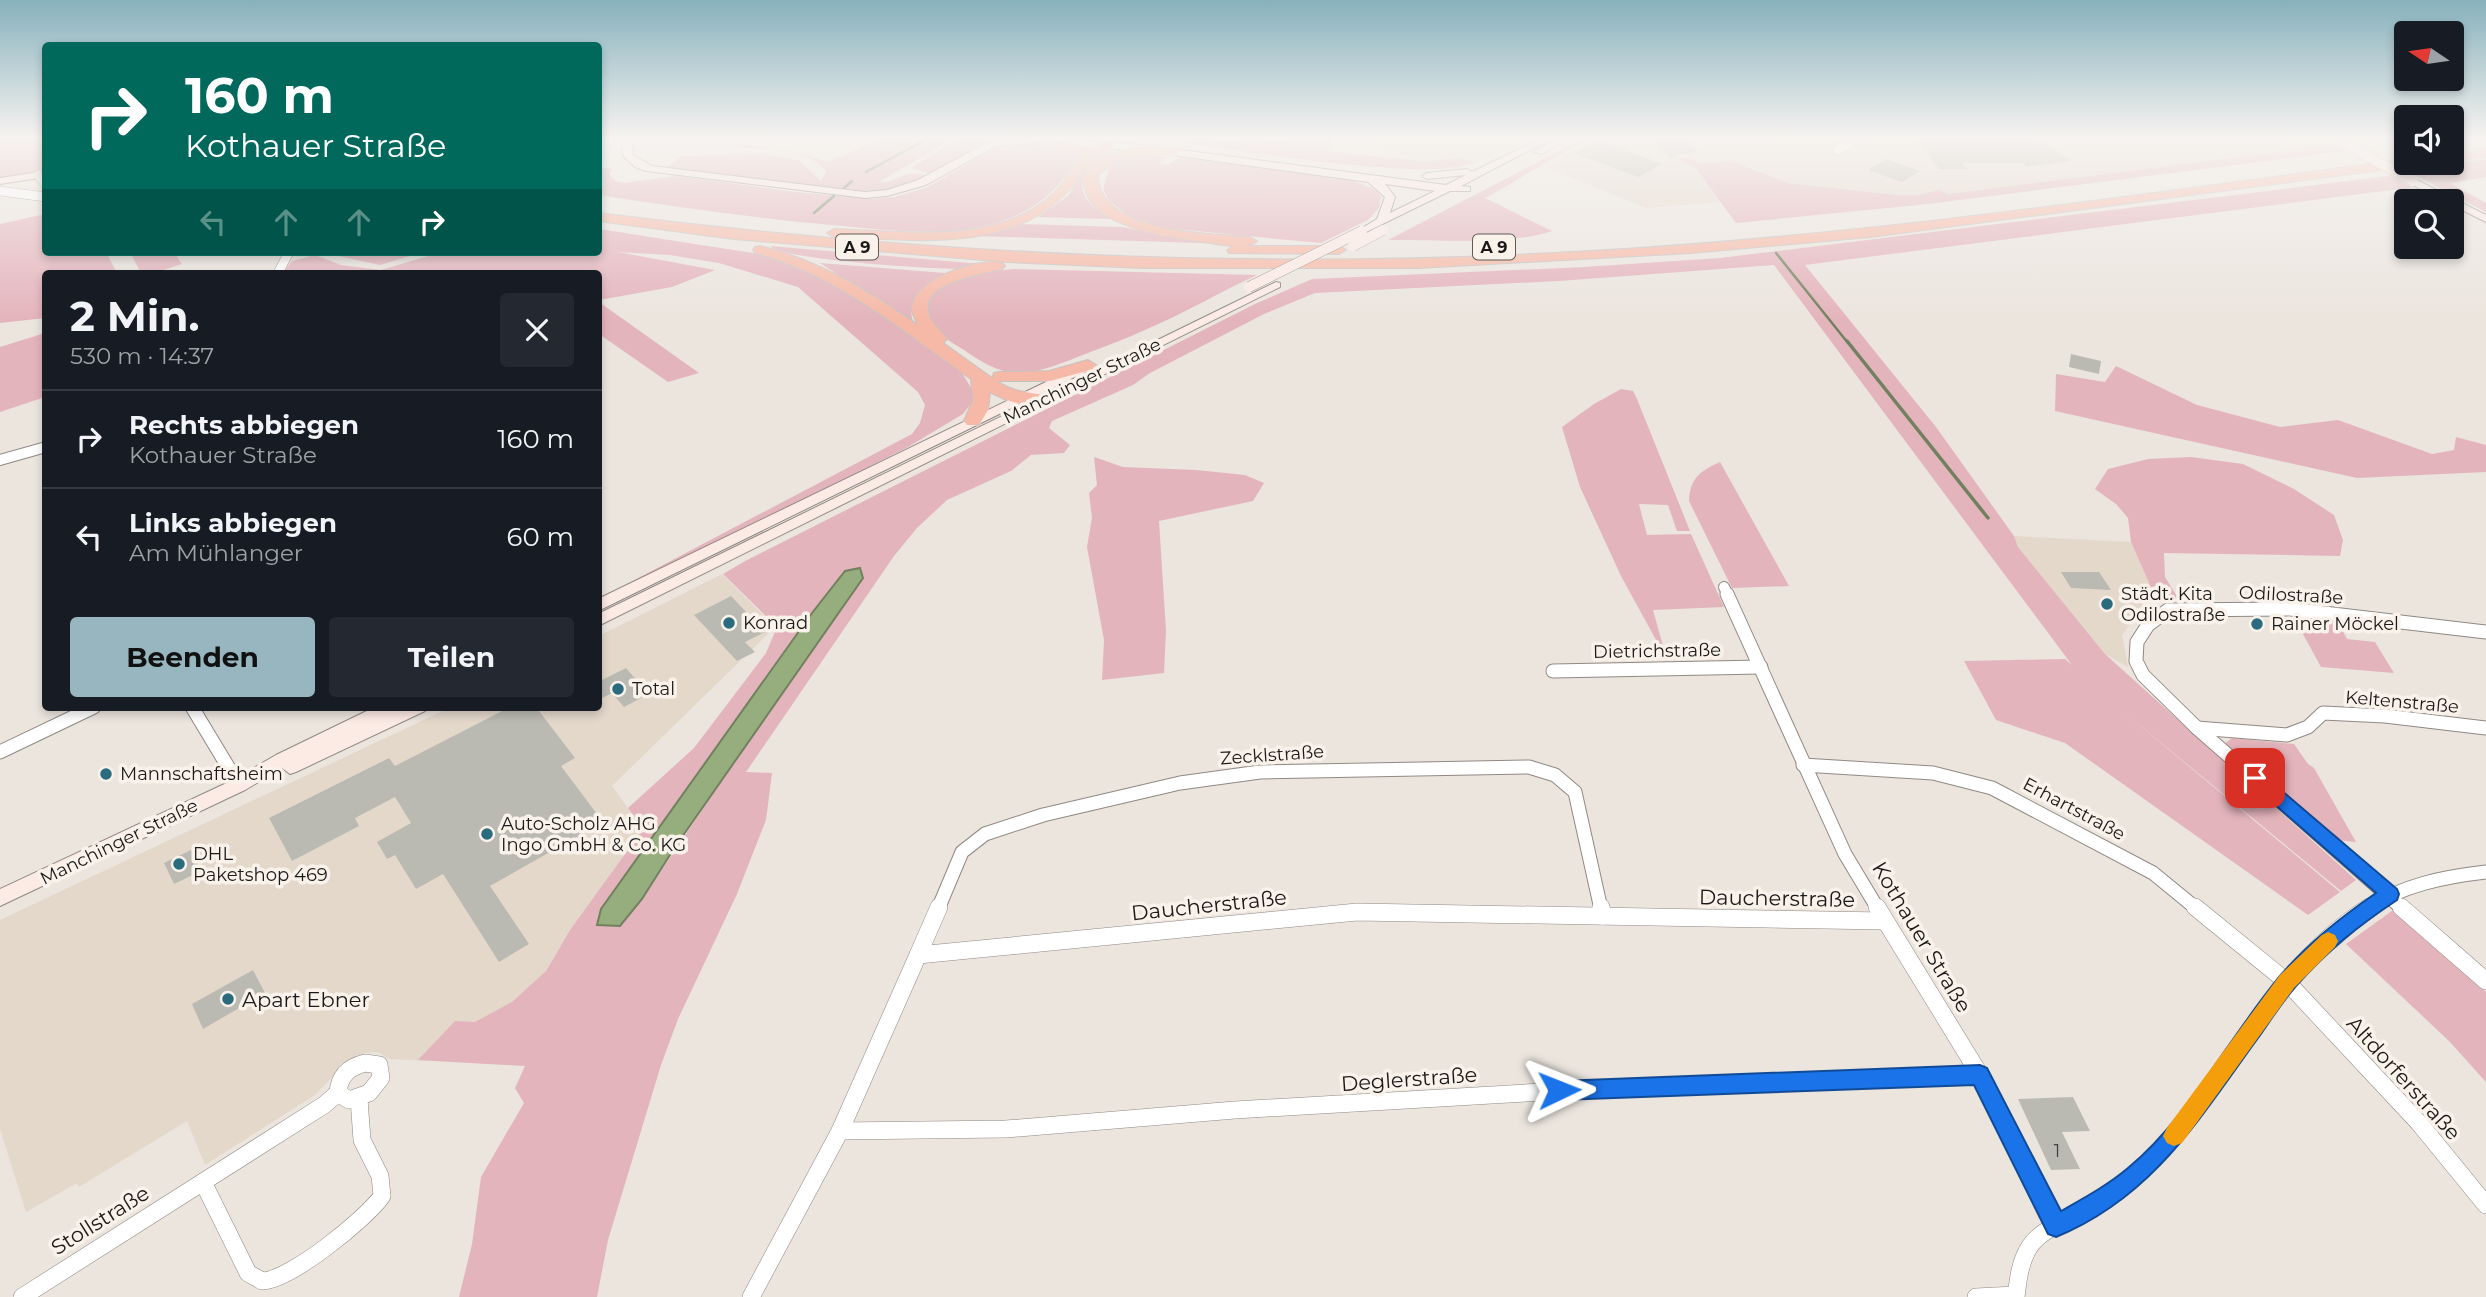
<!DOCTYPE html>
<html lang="de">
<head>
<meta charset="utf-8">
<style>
	body { margin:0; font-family:Montserrat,sans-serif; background:#242831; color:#f1f3f6; height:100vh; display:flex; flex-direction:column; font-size:26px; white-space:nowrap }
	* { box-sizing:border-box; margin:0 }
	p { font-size:23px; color:#9ea1a6 }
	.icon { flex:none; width:38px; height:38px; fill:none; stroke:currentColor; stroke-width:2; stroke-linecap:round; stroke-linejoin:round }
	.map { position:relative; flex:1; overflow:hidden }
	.details { position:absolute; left:42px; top:270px; width:560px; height:441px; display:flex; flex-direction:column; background:#171b24; border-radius:7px; box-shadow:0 4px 10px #0003 }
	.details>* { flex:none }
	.banner { position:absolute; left:42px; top:42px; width:560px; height:214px; border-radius:7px; box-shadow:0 4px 10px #0003; background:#00695c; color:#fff; overflow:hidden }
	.needle { width:46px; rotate:283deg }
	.controls { position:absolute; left:2394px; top:21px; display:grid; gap:14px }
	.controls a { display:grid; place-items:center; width:70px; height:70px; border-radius:7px; background:#171b24; box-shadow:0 4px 10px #0003; font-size:35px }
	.pin { position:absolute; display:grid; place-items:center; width:60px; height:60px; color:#fff; margin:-30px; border-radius:14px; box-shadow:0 4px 10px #0006 }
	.me { position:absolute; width:77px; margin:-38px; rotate:88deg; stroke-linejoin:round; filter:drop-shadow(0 0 5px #0008) }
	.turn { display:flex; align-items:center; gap:24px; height:147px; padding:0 28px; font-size:32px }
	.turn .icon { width:91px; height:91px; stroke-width:2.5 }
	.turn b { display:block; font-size:49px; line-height:60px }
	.lanes { display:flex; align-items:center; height:66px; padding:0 28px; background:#0003; justify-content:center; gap:35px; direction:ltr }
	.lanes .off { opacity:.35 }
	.round { display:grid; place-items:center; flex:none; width:74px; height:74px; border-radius:7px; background:#242831 }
	.overview { display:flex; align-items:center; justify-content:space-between; height:119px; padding:0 28px }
	h1 { font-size:42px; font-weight:700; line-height:52px }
	.button { display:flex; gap:14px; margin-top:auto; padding:14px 28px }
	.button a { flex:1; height:80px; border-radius:7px; background:#97b6c0; color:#111; font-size:28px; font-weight:700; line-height:80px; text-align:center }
	.button a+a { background:#242831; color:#f1f3f6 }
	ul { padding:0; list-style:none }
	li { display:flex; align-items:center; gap:21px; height:98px; padding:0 28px; border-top:2px solid #363941 }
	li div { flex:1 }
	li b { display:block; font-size:26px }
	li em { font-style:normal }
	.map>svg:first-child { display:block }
	.built { fill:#e4d8cb }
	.green { fill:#e4b4bc; fill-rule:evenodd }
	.water { fill:#96ad7d; stroke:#71815f; stroke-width:2 }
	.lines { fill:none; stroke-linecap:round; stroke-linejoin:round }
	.stream-far1 { stroke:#71815f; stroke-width:2.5 }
	.stream { stroke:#71815f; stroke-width:3.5 }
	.building { fill:#bbbab2 }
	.street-far3-casing { stroke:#908983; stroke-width:10 }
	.street-far2-casing { stroke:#908983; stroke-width:12 }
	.street-far1-casing { stroke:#908983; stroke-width:15 }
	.street-casing { stroke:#908983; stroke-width:18 }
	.secondary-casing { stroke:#908983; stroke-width:2 }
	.highway-casing { stroke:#c4c3c3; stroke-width:2 }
	.street-far3 { stroke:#fff; stroke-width:9 }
	.street-far2 { stroke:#fff; stroke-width:10 }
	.street-far1 { stroke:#fff; stroke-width:13 }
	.street { stroke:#fff; stroke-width:17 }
	.secondary { fill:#fceae5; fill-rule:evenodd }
	.highway { fill:#f6b9a7; fill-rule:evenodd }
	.secondary-bridge-casing { stroke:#908983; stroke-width:11; stroke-linecap:butt }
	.secondary-bridge { stroke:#fceae5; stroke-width:10 }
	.route { fill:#1a73e8; stroke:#114b97; stroke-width:2 }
	.slow { fill:#f59e0b }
	.poi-dot { fill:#2a6b7e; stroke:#f9f2eb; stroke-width:2.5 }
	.labels { text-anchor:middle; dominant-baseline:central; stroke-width:7; stroke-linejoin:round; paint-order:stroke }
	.shield { fill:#f9f2eb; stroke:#5e5b57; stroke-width:2 }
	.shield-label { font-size:16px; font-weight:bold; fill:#1c1a18 }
	.street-label { font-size:18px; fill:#1c1a18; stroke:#f9f2eb }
	.poi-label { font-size:18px; fill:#1c1a18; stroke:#f9f2eb; text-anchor:start }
	.near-number-label { font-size:18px; fill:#44423e }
	.near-street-label { font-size:21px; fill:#1c1a18; stroke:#f9f2eb }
	.near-poi-label { font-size:21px; fill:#1c1a18; stroke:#f9f2eb; text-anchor:start }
</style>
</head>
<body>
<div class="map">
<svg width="2486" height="1297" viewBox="0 0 2486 1297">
	<rect width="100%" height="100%" fill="#ebe5de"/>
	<g class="built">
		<path d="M1364 139H1535L1475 163 1457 158 1426 162 1384 149Z"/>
		<path d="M1595 139H2389L1948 194 1939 190 1919 195H1897L1788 183 1731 161 1682 162 1695 167 1720 202 1646 208 1546 167Z"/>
		<path d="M2014 536 2131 542 2157 601 2143 606 2122 635 2128 667 2105 654 2018 547Z"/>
		<path d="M722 574 775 627 612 786 643 829 570 930 490 1064 390 1059 377 1052 365 1053 352 1059 340 1069 315 1095 205 1165 187 1121 79 1187 77 1183 26 1212 0 1129V920L451 707H598L599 636Z"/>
	</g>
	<g class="green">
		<path d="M0 139H45V171L0 178Z"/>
		<path d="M742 139 738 143 787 150 829 162 879 139H952L879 182C900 184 900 168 927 176L894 189 870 192 673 169 668 166 682 156 759 153 800 161 821 181 826 172C808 147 766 148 737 148L733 144Z"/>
		<path d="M957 139H994L975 147 931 174 911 168Z"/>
		<path d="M1153 139H1212L1229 143 1244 139 1273 141 1333 139 1327 151 1426 162 1457 158 1475 163C1438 173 1401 169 1363 166 1292 160 1223 148 1153 139Z"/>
		<path d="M1582 139H1588C1553 157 1520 179 1485 198L1552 231C1508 246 1436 239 1388 240Z"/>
		<path d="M1035 143 1068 146 1077 158C1060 191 1032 212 996 223 943 238 886 230 832 225 754 218 676 207 599 195L600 167 612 169 609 175 617 182 625 183 677 176 795 192 873 199 895 197 928 187 991 150 1005 145Z"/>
		<path d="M2335 145 2345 151 1928 204 1736 223 1695 167 1682 162 1681 158H1693L1698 163 1731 161 1788 183 1897 195H1919L1939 190 1948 194Z"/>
		<path d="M1140 154 1165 157 1159 164 1168 165 1180 157 1346 178 1372 188 1381 196 1379 208 1368 220 1321 243 1164 228 1129 216 1109 201 1103 189 1111 163Z"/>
		<path d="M1090 159H1092C1074 191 1082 201 1111 219L1038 217 1068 196Z"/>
		<path d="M2486 159V177L2450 183 2486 203V212L2406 170Z"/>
		<path d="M2389 176 2440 201H2424L2399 189 1805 265 1936 427 2014 536 2018 547 2105 654 2356 880 2341 891 2120 709 2340 892 2308 915 2065 743 1996 720 1964 661 2065 659 2072 665 1774 265 1559 281 1315 293 1264 314 1150 373 1133 385 1052 421 1049 428 1070 445 1064 453 1031 455 1011 471 947 500 917 528 894 556 746 772 772 773 766 820 737 894 678 1019 661 1065 608 1240 597 1297H459L472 1244 481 1177 524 1103 515 1088 525 1066 418 1060 455 1021 475 1022 512 1002 546 971 570 930 643 829 628 808 694 748 766 653 777 627 723 574 747 560 1255 304 1312 279 1584 267 1720 258ZM812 613 760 724 642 899 620 926 598 925 601 909Z"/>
		<path d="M45 214 46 252H106L117 273H46L45 318 0 323V224Z"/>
		<path d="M1020 224 1123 227 1179 239 1233 244 974 236Z"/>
		<path d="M599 229 765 255 796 264 842 287 962 373 973 391V401L963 414 908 447 660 572 625 585 912 434 920 423 925 405 918 392 798 287 719 263 670 255 618 252 715 270 672 287 599 300 598 273H283L292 261 315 255 341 265 381 270 442 252H598Z"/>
		<path d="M770 246 982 264C976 266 968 268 961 269 934 269 782 260 770 246Z"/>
		<path d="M130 252H174L182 264 154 273H141Z"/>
		<path d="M320 252H423L380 265Z"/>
		<path d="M820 263 945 273 947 274C924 283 904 298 914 324Z"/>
		<path d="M1016 269 1257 275C1220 292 1185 313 1147 329 1128 338 1108 345 1088 353 1067 361 1045 371 1022 373 1000 374 981 362 964 350 954 344 942 337 934 328 897 282 989 270 1016 269Z"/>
		<path d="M599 302 699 373 668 382 599 334Z"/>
		<path d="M45 333V397L0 412V347Z"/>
		<path d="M2116 366 2197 405 2280 427 2338 420 2432 454 2454 450 2456 437 2486 445V472L2357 478 2055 411 2056 374 2105 382Z"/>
		<path d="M1621 389 1633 391 1637 399 1690 531H1677L1668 505 1639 504 1647 535 1691 534 1724 607 1653 610 1667 660 1621 576 1580 487 1562 427 1594 404Z"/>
		<path d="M1094 457 1123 467 1196 470 1245 475 1264 483 1253 501 1159 521 1166 631 1164 673 1102 680 1104 640 1087 547 1092 518 1089 493 1097 485Z"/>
		<path d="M2191 457 2243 464 2294 489 2334 515 2343 540 2340 556 2164 553 2165 577 2178 598 2157 601 2131 542 2128 518 2116 504 2095 489 2108 469 2148 459Z"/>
		<path d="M1720 462 1789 586 1732 588 1689 501C1690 478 1700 471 1720 462Z"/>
		<path d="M2293 616 2337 621 2347 639 2375 642 2394 673 2321 667Z"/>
		<path d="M2232 738 2294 744 2308 764 2314 768 2356 842 2337 840 2224 744Z"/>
		<path d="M2396 908 2486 992V1082L2449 1041 2346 944Z"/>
	</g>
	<path class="water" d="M860 568 863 578 675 847 642 899 620 926 597 925 601 909 812 613 845 571Z"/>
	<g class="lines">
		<g class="stream-far1">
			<path d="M866 172 927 139"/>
			<path d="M843 189 852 181"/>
			<path d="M814 213 834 196"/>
			<path d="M1776 253 1848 343"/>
		</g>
		<path class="stream" d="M1847 341 1988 518"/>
	</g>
	<g class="building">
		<path d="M1652 139H1687L1699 153 1679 154 1671 159Z"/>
		<path d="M1916 139H2037L2071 161 2027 167 2022 163H1962L1967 169H1939Z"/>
		<path d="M1598 140 1662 164 1638 177 1574 153Z"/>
		<path d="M1886 159 1920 171 1902 182 1868 170Z"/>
		<path d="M2071 354 2101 361 2099 374 2069 367Z"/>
		<path d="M2061 572H2099L2111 590 2071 588Z"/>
		<path d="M731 596 765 632 745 642 755 652 737 661 694 615Z"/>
		<path d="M626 668 639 683 634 686 643 697 624 707 612 693 598 700V682Z"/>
		<path d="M510 707H536L575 758 561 766 603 822 490 886 529 944 499 962 443 874 416 889 395 855 387 859 377 842 411 823 395 797 355 818 359 826 292 861 269 818 389 758 395 766Z"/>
		<path d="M191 850 201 871 174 884 164 863Z"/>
		<path d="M253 970 265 993 203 1029 192 1004Z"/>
		<path d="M2073 1097 2090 1131 2062 1132 2080 1169 2051 1170 2018 1099Z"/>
	</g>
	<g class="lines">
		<g class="street-far3-casing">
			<g id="street-far3">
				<path d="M1838 150 1856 139"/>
				<path d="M39 175 46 185"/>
				<path d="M0 191 46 197"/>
				<path d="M278 273 288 254 285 252"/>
			</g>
		</g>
		<g class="street-far2-casing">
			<g id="street-far2">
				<path d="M0 460 46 447"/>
				<path d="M1724 587 1728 595"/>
			</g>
		</g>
		<g class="street-far1-casing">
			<g id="street-far1">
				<path d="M1727 594 1845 854 1878 909"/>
				<path d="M1553 671 1761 667"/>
				<path d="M192 707 239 785"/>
				<path d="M2197 728 2287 735 2308 727 2323 713 2385 716 2486 728"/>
				<path d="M0 752 94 707"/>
				<path d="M1803 765 1933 773 1992 788 2153 873 2197 909"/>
				<path d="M938 909 962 852 985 834 1043 815 1180 783 1260 772 1529 767 1555 775 1575 792 1601 909"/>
				<path d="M2366 909C2403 885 2443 877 2486 872"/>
				<path d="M2403 909 2197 728 2143 675 2136 661 2137 642 2148 625 2168 610 2290 609 2486 632"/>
			</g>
		</g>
		<g class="street-casing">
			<g id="street">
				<path d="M1601 907 1603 916"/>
				<path d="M1877 907 1980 1075 2056 1226"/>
				<path d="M2195 907 2287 982 2419 1123 2486 1205"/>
				<path d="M2401 907 2486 981"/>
				<path d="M918 955 939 907"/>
				<path d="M365 1063 379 1065 381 1078 369 1093 349 1100 338 1093C339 1076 349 1067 365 1063Z"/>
				<path d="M840 1131 1006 1129 1235 1110 1559 1091 1980 1075"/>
				<path d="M203 1182 248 1273 262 1281C289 1281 366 1219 382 1196L380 1176 362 1140 359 1099"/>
				<path d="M22 1297 324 1105 338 1093"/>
				<path d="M751 1297 840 1131 918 955 1357 912 1885 921"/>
				<path d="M1976 1297 2015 1295"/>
				<path d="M2016 1297C2018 1280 2020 1261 2030 1246 2041 1230 2062 1223 2078 1214 2100 1202 2122 1190 2140 1172 2222 1090 2268 971 2369 907"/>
			</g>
		</g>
		<g class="secondary-casing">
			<g id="secondary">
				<path d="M628 139H638L632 147 633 155 652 166 865 192 887 190 918 180 988 142 998 139H1058L1143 145 1446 185 1466 175 1427 179 1422 176 1427 173 1467 169 1472 172 1539 139H1551L1461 186 1470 187V191H1450L1362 234 1357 231 1377 219 1385 197 1368 182 1143 151 1034 143 996 146 926 185 887 196 865 198 646 171 635 167 623 156 622 147ZM1385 184 1435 191 1390 213 1395 197Z"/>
				<path d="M1557 139H1569L1542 154 1533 152Z"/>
				<path d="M46 171V177L0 184V178Z"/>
				<path d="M2413 178 2486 215V222L2452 205V201H2444L2409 183V179Z"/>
				<path d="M1276 282 1280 283V287L598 626V614Z"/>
				<path d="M1083 364 1087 365V371L598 611V599Z"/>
				<path d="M375 707H398L396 711 404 707H427L425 711 296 772 290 774 282 768 245 790 0 906V889L233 780 276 755Z"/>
			</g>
		</g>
		<g class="highway-casing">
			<g id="highway">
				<path d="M1044 139 1080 144 1085 150 1091 146 1097 149 1101 142H1111L1113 145 1107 155 1132 147 1178 148V154L1173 155C1139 153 1124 153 1098 175 1097 232 1209 234 1250 237L1257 241C1247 251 1218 244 1204 242 1167 237 1066 225 1087 166 1032 257 925 240 834 237L827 233 834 229C903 231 997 246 1053 194 1064 184 1071 171 1078 159L1070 150 1044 144Z"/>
				<path d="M2486 149V157L2452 161V153Z"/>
				<path d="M2406 159V163H2414L2412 166 1871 237 1691 253 1418 268H1144L1007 262 734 239 598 221V213C916 253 1234 270 1554 253 1840 239 2123 197 2406 159Z"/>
				<path d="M760 246C819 260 868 291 918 325 916 321 912 314 912 309 911 280 979 257 1002 263L1005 266 1002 269C981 275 908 284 933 322 937 328 943 333 947 339L943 343 992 378 994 373 1000 372 1049 371 1088 360 1096 365 1094 369 1050 381H997C1014 393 1030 392 1049 396L1052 400C1038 413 1005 401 990 392L988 410 979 425H967L964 421 973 400 971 379C902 330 838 276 755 253L753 250 755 247Z"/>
				<path d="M1234 246H1339L1346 250 1339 254 1229 253 1227 250Z"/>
			</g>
		</g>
		<use href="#street-far3" class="street-far3"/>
		<use href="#street-far2" class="street-far2"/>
		<use href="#street-far1" class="street-far1"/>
		<use href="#street" class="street"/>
		<use href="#secondary" class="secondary"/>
		<use href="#highway" class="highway"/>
		<g class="secondary-bridge-casing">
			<g id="secondary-bridge">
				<path d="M2342 143 2413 181"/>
				<path d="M1353 246 1383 230"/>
				<path d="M1249 287 1362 231"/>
			</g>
		</g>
		<use href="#secondary-bridge" class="secondary-bridge"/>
	</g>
	<linearGradient id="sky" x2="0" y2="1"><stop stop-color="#87b1bd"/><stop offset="0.43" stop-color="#f6f3f0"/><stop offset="1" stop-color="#f6f3f0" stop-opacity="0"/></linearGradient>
	<rect width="2486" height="320" fill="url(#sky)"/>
	<path class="route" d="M2255 771 2261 773 2397 889 2399 894 2397 900C2358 926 2327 951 2296 986 2282 1002 2270 1021 2258 1038 2199 1119 2153 1197 2056 1237L2048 1234 1974 1085 1559 1100 1551 1097 1548 1090 1551 1083 1559 1081 1980 1065 1987 1068 2061 1211C2084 1198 2108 1185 2128 1168 2188 1119 2230 1036 2280 976 2307 944 2341 917 2376 893L2249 782 2246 778 2249 773Z"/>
	<path class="slow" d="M2328 932 2335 935 2338 941 2335 947 2294 988 2182 1143 2174 1146 2167 1143 2163 1136 2167 1128 2280 975 2322 935Z"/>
	<g class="poi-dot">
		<circle cx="2107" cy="604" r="7"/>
		<circle cx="729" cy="623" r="7"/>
		<circle cx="2257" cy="624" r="7"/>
		<circle cx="618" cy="689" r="7"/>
		<circle cx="106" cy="774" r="7"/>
		<circle cx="487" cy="834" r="7"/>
		<circle cx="179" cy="864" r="7"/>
		<circle cx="228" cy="999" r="7"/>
	</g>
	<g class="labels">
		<g class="shield">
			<rect x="836" y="234.5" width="42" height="25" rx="5"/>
			<rect x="1473" y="234.5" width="42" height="25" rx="5"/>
		</g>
		<g class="shield-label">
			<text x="857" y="247">A 9</text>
			<text x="1494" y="247">A 9</text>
		</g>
		<g class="street-label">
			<text transform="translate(1082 381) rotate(-26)">Manchinger Straße</text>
			<text transform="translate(2291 595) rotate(3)">Odilostraße</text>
			<text transform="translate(1657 651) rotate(-1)">Dietrichstraße</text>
			<text transform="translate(2402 702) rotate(5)">Keltenstraße</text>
			<text transform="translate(1272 755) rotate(-4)">Zecklstraße</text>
			<text transform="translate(2074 809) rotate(28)">Erhartstraße</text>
			<text transform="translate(119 842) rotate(-26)">Manchinger Straße</text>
		</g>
		<g class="poi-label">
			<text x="2121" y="594">Städt. Kita<tspan x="2121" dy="21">Odilostraße</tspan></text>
			<text x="743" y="623">Konrad</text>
			<text x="2271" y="624">Rainer Möckel</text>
			<text x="632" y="689">Total</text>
			<text x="120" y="774">Mannschaftsheim</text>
			<text x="501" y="824">Auto-Scholz AHG<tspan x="501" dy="21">Ingo GmbH &amp; Co. KG</tspan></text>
			<text x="193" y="854">DHL<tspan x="193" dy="21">Paketshop 469</tspan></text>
		</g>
		<g class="near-number-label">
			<text x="2057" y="1151">1</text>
		</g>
		<g class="near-street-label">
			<text transform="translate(1777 898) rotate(1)">Daucherstraße</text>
			<text transform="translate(1209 905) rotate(-6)">Daucherstraße</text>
			<text transform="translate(1922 937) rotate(59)">Kothauer Straße</text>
			<text transform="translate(2404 1078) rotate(48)">Altdorferstraße</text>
			<text transform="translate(1409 1079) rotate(-4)">Deglerstraße</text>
			<text transform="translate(100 1220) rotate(-32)">Stollstraße</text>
		</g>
		<g class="near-poi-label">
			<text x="242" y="999">Apart Ebner</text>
		</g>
	</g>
</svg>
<div class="controls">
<a><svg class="needle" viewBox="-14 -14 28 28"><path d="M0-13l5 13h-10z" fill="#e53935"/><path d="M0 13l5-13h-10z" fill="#9ea1a6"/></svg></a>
<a><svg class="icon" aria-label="sound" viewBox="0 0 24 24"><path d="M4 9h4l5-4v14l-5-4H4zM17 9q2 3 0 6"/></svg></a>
<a><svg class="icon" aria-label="search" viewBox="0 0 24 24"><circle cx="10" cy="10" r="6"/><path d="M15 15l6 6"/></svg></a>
</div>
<div class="pin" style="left:2255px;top:778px;background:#d93025"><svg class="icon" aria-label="arrive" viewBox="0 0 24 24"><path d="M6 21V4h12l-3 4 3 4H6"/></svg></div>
<svg class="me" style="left:1559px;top:1090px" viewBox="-20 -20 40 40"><path d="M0-17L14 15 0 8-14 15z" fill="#1a73e8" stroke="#fff" stroke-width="4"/></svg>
<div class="banner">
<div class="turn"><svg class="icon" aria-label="right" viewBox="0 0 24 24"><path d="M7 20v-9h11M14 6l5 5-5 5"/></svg><div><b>160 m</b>Kothauer Straße</div></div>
<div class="lanes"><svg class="icon off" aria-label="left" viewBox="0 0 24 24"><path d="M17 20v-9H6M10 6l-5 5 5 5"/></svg><svg class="icon off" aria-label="ahead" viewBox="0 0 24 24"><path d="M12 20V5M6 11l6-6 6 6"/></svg><svg class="icon off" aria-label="ahead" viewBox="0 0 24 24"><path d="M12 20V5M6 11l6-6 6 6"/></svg><svg class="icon" aria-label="right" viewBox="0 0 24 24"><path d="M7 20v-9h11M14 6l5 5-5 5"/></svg></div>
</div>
<section class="details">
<div class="overview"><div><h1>2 Min.</h1><p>530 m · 14:37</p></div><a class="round"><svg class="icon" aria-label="close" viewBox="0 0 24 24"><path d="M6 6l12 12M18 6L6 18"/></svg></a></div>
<ul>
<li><svg class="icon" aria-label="right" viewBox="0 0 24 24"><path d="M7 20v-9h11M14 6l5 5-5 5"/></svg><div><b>Rechts abbiegen</b><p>Kothauer Straße</p></div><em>160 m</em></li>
<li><svg class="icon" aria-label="left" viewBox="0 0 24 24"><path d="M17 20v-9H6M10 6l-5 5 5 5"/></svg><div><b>Links abbiegen</b><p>Am Mühlanger</p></div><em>60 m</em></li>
</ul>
<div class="button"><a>Beenden</a><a>Teilen</a></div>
</section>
</div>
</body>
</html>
